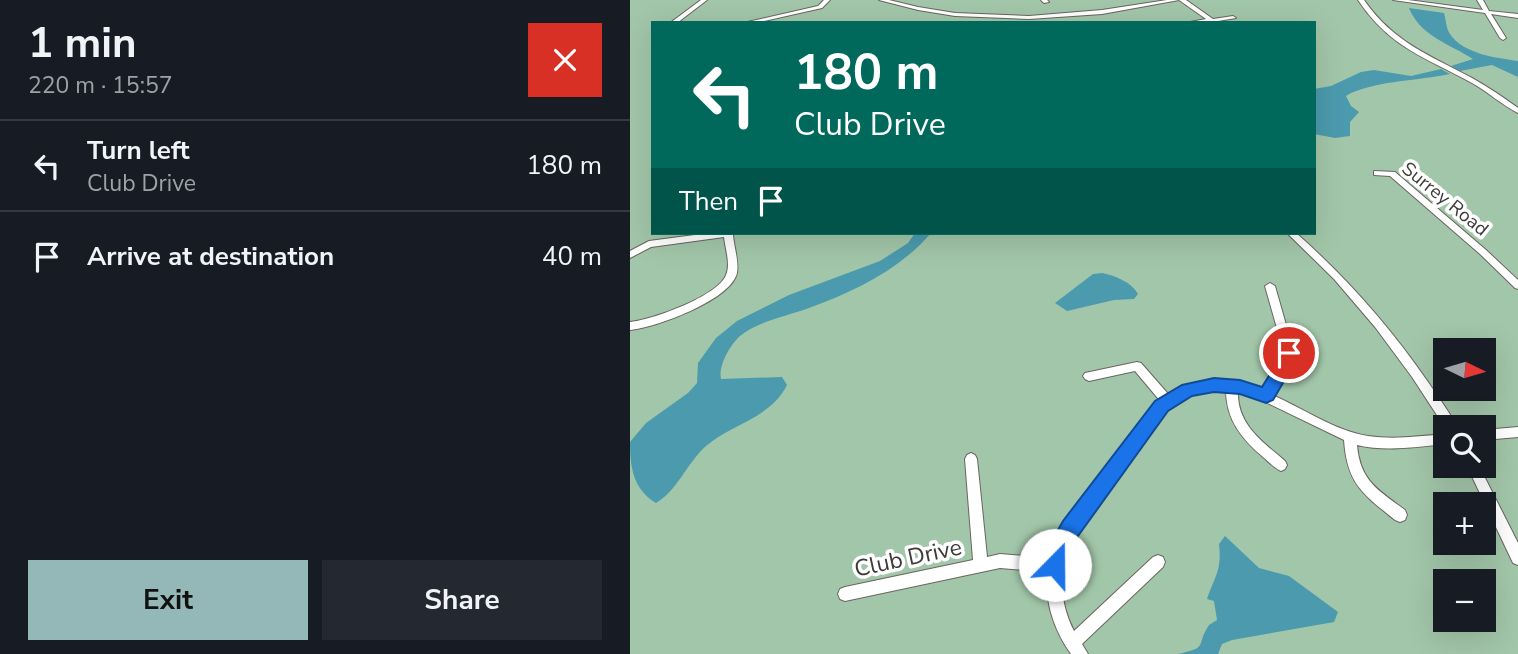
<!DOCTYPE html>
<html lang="en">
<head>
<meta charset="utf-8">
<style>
	body { margin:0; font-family:"Nunito Sans",sans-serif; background:#242831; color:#f1f3f6; height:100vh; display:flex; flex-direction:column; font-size:26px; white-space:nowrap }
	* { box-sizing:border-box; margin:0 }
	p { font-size:23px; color:#9ea1a6 }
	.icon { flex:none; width:38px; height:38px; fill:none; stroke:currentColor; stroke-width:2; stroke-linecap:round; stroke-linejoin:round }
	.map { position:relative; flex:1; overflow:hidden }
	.details { display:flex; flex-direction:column; background:#171b24; width:630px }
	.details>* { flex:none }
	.guide { position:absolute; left:21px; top:21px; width:665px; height:214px; border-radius:0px; box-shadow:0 7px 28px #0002; background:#00695c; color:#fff; overflow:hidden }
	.needle { width:46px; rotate:95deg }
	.tools { position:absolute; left:803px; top:338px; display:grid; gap:14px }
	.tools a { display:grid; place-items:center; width:63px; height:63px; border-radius:0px; background:#171b24; box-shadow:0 7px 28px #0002; font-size:35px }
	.pin { position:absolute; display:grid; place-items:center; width:60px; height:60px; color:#fff; margin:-30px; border:4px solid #fff; border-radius:50%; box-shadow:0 2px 7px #0007 }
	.me { position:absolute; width:77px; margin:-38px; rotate:22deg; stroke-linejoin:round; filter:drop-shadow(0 0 5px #0008) }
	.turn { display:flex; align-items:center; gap:24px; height:147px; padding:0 28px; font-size:32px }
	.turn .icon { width:91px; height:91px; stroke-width:2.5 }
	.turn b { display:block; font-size:49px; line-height:60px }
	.then { display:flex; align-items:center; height:66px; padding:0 28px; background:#0003; gap:14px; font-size:26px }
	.round { display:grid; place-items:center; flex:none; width:74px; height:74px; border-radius:0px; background:#242831 }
	.overview { display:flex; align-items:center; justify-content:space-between; height:119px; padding:0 28px }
	h1 { font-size:42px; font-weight:700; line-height:52px }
	.action { display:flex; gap:14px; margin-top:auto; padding:14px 28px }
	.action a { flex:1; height:80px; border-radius:0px; background:#94b7b7; color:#111; font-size:28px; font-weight:700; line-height:80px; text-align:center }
	.action a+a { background:#242831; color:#f1f3f6 }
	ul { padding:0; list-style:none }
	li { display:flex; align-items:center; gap:21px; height:91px; padding:0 28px; border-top:2px solid #363941 }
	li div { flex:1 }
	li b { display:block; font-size:26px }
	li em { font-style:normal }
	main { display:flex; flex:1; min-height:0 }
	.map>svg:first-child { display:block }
	.green { fill:#a2c6a9; fill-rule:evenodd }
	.water { fill:#4b9aad }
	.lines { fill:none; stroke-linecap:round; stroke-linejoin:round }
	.street-casing { stroke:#6a645f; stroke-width:2 }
	.street { fill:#fff; fill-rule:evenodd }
	.route { fill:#1a73e8; stroke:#114b97; stroke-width:2 }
	.labels { text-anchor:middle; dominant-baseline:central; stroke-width:7; stroke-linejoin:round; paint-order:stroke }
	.street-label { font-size:19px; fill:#3d3a38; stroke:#fff }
	.near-street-label { font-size:23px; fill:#3d3a38; stroke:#fff }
</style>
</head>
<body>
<main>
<section class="details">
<div class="overview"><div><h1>1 min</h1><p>220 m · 15:57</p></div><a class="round" style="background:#d93025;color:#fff"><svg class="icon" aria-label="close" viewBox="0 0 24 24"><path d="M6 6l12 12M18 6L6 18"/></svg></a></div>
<ul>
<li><svg class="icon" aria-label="left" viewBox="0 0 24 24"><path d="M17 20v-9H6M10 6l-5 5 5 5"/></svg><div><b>Turn left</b><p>Club Drive</p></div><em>180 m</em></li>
<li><svg class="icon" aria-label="arrive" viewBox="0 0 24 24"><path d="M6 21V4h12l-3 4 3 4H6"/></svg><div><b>Arrive at destination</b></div><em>40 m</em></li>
</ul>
<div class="action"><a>Exit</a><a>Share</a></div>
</section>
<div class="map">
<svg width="888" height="654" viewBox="0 0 888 654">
	<rect width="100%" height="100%" fill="#f1eae4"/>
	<path class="green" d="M0 0H888V654H0ZM23 23H684V233H23ZM816 350H854V388H816ZM816 427H854V466H816ZM816 504H854V542H816ZM816 581H854V620H816Z"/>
	<g class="water">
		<path d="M779 8 814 13C816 20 816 28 820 34 833 54 867 58 888 61V77L862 65 830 71 821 66 843 59C820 44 790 36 779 8Z"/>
		<path d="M811 69 820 74C786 81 753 80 721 93L716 96 721 106 729 112 720 122V136L705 138 684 134V89L701 86 731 72 744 70 781 76Z"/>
		<path d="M285 233H301C271 269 223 292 179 308 157 316 129 321 110 336 100 345 88 366 91 379L152 377 157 385C141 418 101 424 76 446 57 463 47 491 26 503 3 489 0 467 0 442L16 423 58 393 67 383 68 363 86 338 107 321 159 295 250 261 278 243Z"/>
		<path d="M472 273C486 276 501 282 508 294L504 299 484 300 437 311 425 303 463 274Z"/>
		<path d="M595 536 629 568 659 576 708 612 704 622 602 640 592 644 588 654H548C580 647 565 646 579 625L587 620 584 601 577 599C585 576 592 570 589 544Z"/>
	</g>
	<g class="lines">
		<g class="street-casing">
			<g id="street">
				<path d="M71 0H77L47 23H40Z"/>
				<path d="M194 0H200L192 8 125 23H113L188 6Z"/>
				<path d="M249 0H259L288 7 325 13 399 16 472 10 537 0H549L472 14 399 19 325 16 288 10Z"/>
				<path d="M411 0H417L419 2 414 3Z"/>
				<path d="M549 0H556L583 19 603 16 606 18 576 23H555L576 19Z"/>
				<path d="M728 0H734C763 42 799 55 842 78 858 87 873 97 888 108V113C872 105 858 92 842 83 795 57 760 48 728 0Z"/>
				<path d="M763 0H778L853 10 847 0H853L859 11 888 14V18L861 14 876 38 873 40 870 38 855 13Z"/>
				<path d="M744 171 765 172 856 250 888 280V289L885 288 850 254 760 176 744 175Z"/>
				<path d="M80 233H105L103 235C104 247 109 261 107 273 101 300 25 328 0 330V322C22 320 88 296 96 275 101 264 95 248 94 237L21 247 0 258V251L19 241Z"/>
				<path d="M657 233H666C716 277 760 327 798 382 808 397 819 411 827 427H816V429L782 377 745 327 704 279Z"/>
				<path d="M640 283 645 286 664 353 662 362 642 395C673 408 705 431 738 436 764 440 790 436 816 434V444C786 447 756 452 727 445 730 481 748 490 775 510L777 515 775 520 770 522 765 520C733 494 717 484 714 440L625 397 608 392C607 425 633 442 655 461L657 465 655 469 651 471C644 468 639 462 633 457 612 439 596 420 596 390H576L555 396 530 416 446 533C429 565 427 598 444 631L523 557 528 555 533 557 535 562 533 567 452 644 458 654H441C424 630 414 601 418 572L370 568 215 601 210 599 208 594 210 589 215 587 343 560 335 459 337 455 341 453 345 455 347 459 357 557 370 554 421 558 428 539 436 523 522 408 531 402 505 371 459 381 455 379 453 376 455 373 507 362 511 363 539 395C567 374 602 379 633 390L653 358 654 353 635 286Z"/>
				<path d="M888 427V437L854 440V430Z"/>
				<path d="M837 466H849L888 543V565L883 563Z"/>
			</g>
		</g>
		<use href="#street" class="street"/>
	</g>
	<path class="route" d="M659 346 665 348 667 359 643 400 636 403 610 394 584 392 562 396 538 411 448 536 433 573 425 576 417 573 414 565 423 539 433 521 525 401 552 385 584 378 610 380 632 387 650 358 653 348Z"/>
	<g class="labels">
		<g class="street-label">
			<text transform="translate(815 199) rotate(39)">Surrey Road</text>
		</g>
		<g class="near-street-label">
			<text transform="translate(278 558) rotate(-12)">Club Drive</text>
		</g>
	</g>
</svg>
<div class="tools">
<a><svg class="needle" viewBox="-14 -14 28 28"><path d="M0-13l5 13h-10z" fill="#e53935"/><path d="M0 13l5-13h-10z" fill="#9ea1a6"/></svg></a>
<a><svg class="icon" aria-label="search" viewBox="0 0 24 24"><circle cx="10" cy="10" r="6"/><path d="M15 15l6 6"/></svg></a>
<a>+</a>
<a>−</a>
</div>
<div class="pin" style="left:659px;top:353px;background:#d93025"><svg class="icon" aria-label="arrive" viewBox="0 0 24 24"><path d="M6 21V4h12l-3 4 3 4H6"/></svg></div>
<svg class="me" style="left:425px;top:565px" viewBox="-20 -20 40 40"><circle r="19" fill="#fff"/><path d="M0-13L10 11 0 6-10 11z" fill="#1a73e8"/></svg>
<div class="guide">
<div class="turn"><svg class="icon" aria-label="left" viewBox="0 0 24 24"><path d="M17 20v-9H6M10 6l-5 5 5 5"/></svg><div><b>180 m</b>Club Drive</div></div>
<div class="then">Then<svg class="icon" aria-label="arrive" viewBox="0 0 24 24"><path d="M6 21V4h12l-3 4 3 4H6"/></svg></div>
</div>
</div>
</main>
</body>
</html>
